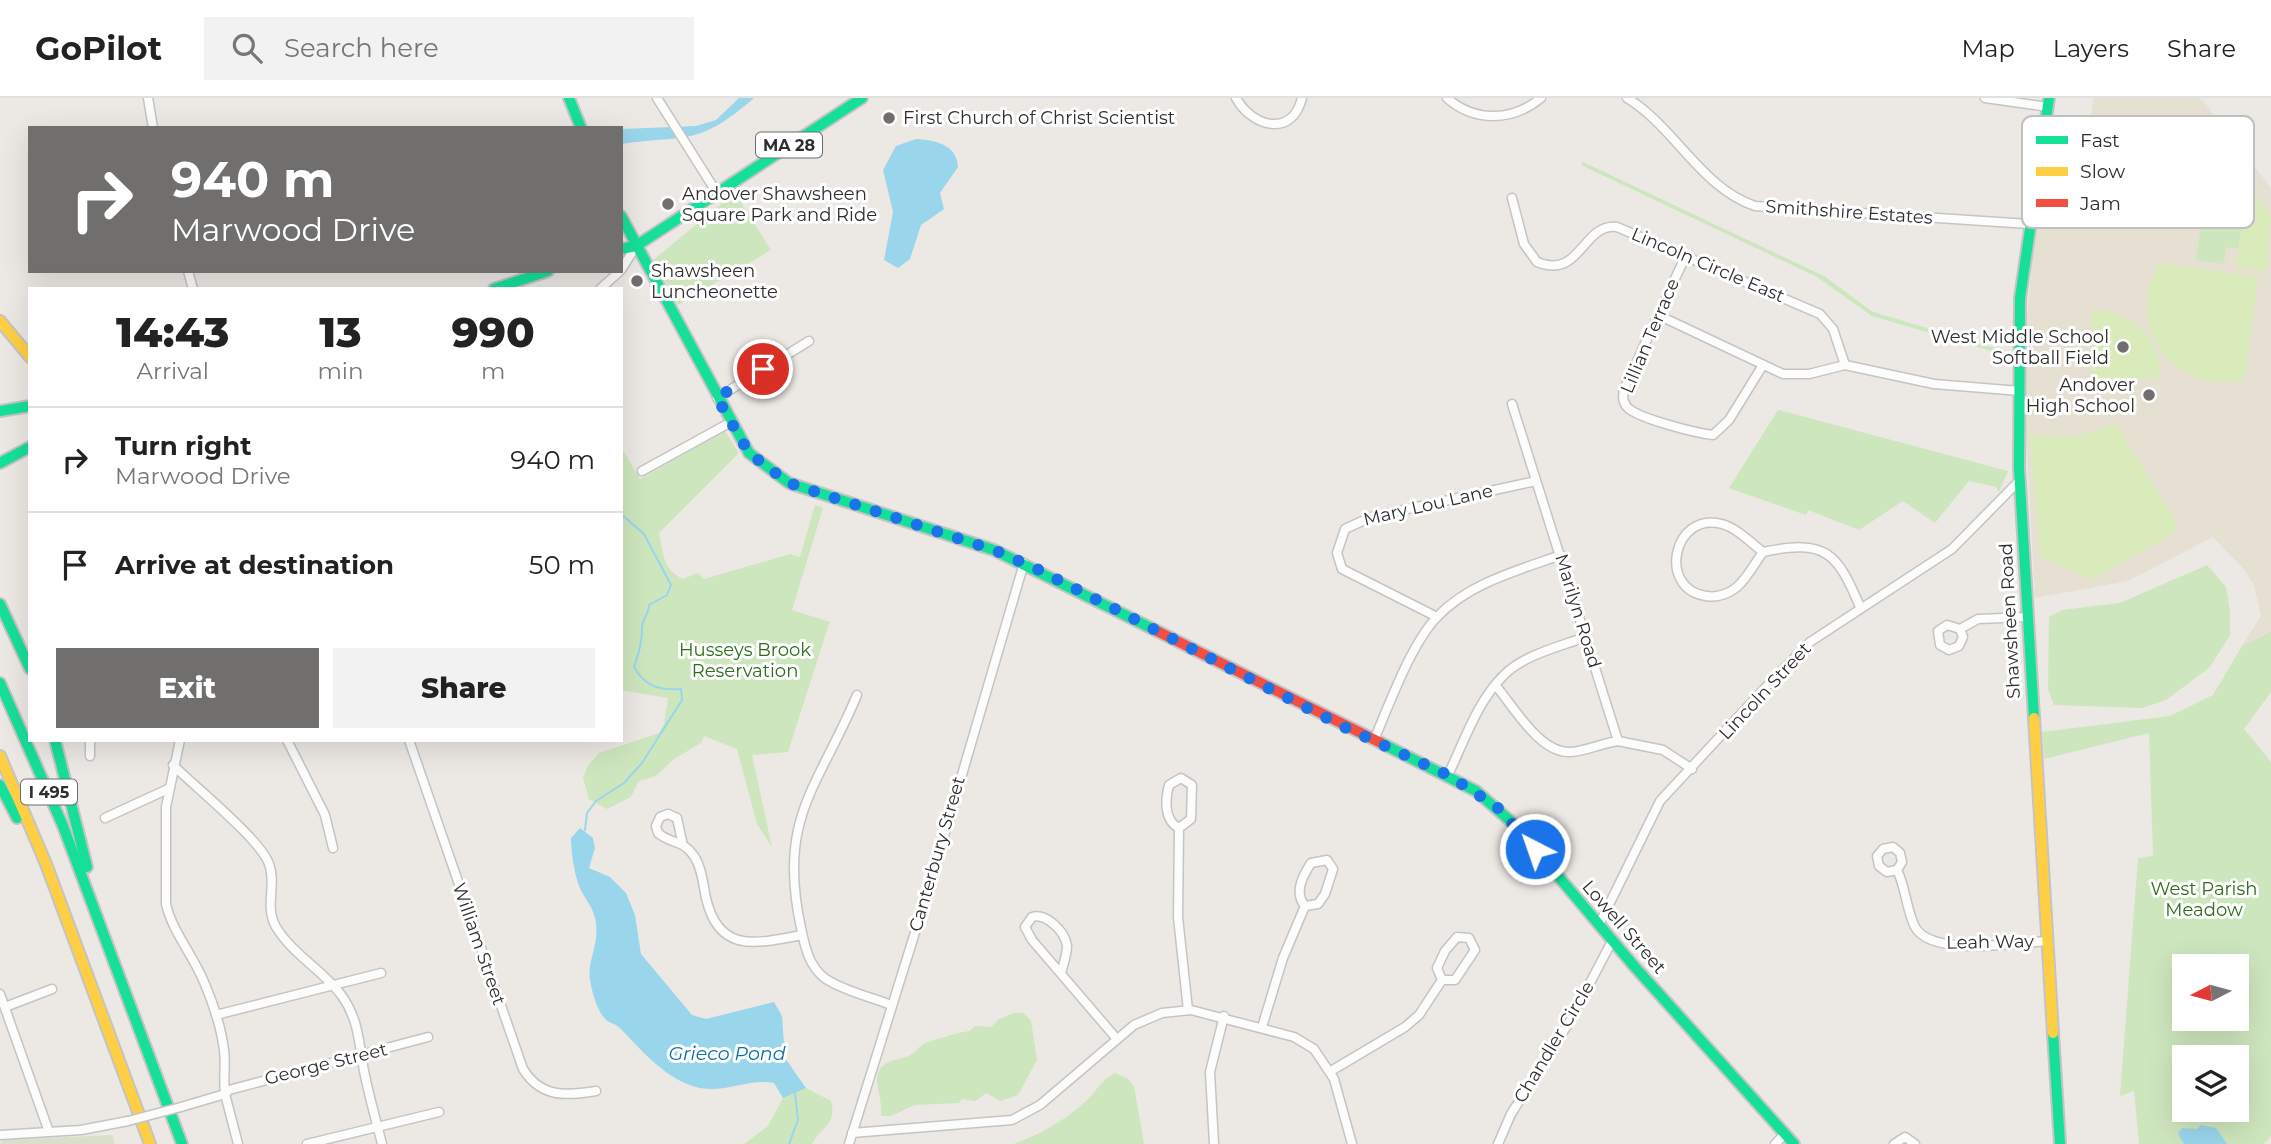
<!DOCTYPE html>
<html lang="en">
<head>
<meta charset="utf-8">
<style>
	body { margin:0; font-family:Montserrat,sans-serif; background:#f2f2f2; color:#222; height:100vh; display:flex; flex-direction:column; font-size:26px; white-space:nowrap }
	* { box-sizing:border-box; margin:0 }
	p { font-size:23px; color:#767676 }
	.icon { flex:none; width:38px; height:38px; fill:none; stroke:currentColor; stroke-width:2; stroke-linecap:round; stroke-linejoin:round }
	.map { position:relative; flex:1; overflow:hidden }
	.drawer { position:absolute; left:28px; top:189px; width:595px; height:455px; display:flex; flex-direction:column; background:#fff; border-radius:0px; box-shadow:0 7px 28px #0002 }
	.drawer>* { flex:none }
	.guide { position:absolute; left:28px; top:28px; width:595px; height:147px; border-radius:0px; box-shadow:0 7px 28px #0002; background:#706f6e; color:#fff; overflow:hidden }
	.needle { width:46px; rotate:264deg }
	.fabs { position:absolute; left:2172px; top:856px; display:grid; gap:14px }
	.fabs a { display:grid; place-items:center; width:77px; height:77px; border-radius:0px; background:#fff; box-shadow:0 7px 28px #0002; font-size:35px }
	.pin { position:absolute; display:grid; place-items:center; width:60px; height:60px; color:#fff; margin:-30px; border:4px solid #fff; border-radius:50%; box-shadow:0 2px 7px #0007 }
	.me { position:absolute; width:77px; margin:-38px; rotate:319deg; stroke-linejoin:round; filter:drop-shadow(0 0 5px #0008) }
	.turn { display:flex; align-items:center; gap:24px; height:147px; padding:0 28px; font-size:32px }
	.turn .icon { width:91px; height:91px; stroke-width:2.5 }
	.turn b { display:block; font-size:49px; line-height:60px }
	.eta { display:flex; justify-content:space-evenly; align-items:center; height:119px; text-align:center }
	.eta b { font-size:42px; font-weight:800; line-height:49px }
	.button { display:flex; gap:14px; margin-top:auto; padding:14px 28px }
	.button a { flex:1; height:80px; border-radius:0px; background:#706f6e; color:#fff; font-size:28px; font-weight:800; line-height:80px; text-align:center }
	.button a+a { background:#f2f2f2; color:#222 }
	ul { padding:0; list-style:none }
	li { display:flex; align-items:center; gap:21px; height:105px; padding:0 28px; border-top:2px solid #e0e0e0 }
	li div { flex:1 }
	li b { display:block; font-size:26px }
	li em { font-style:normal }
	header { display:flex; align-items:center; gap:42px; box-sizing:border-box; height:98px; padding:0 35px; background:#fff; border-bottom:2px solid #e0e0e0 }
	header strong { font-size:33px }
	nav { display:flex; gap:38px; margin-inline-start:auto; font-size:24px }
	.search { width:490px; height:63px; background:#f2f2f2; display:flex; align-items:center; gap:18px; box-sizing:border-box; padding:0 24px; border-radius:0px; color:#767676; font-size:26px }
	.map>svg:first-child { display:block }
	.education { fill:#e6e0d3 }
	.green { fill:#cee6be; fill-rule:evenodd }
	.cemetery { fill:#d8e0cc }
	.pitch { fill:#d9eabb }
	.water { fill:#99d6ec }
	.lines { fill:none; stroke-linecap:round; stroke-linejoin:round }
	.stream { stroke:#99d6ec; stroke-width:2 }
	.street-casing { stroke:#c5c4c5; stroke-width:11 }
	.fast-casing { stroke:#c5c4c5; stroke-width:14 }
	.slow-casing { stroke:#c5c4c5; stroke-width:14 }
	.jam-casing { stroke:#c5c4c5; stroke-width:14 }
	.street { stroke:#fcfcfb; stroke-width:8 }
	.fast { stroke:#16e098; stroke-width:10 }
	.slow { stroke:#ffcf43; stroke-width:10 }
	.jam { stroke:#f24e42; stroke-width:10 }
	.street-bridge-casing { stroke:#c5c4c5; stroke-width:11; stroke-linecap:butt }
	.street-bridge { stroke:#fcfcfb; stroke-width:8 }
	.route { stroke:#1a73e8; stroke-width:12; stroke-dasharray:0 21.6 }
	.poi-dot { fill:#706f6e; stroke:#fff; stroke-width:2.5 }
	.labels { text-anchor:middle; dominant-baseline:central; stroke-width:6; stroke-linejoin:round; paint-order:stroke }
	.shield { fill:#fff; stroke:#6d6d6d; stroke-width:2 }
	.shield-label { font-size:16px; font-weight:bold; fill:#2e2e2e }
	.poi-label { font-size:18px; fill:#2e2e2e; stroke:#fff; text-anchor:start }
	.street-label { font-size:18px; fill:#2e2e2e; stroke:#fff }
	.park-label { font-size:18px; fill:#2c6e1b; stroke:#fff }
	.water-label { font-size:19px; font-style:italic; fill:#0d6fa3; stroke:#fff }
	.key { fill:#fff; stroke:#c0c0c0; stroke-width:2 }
	.key-label { font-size:19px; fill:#2e2e2e }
</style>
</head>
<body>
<header>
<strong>GoPilot</strong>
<div class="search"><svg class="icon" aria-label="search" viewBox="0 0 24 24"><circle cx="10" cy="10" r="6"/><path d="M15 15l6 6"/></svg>Search here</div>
<nav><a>Map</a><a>Layers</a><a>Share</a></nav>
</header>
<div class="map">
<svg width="2271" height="1046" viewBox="0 0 2271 1046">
	<rect width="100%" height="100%" fill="#ece8e4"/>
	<path class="education" d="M2093 0H2198L2206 6 2219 25 2227 56 2255 69 2271 90V532L2242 548 2261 518 2254 487 2243 470 2213 439 2128 483 2035 500 2026 340V230L2036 122 2053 20 2090 25Z"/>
	<g class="green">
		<path d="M1583 64 1824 178 1873 214 2012 255V259L1872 218 1817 179 1581 67Z"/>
		<path d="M2207 88 2247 94 2238 151 2226 149 2224 166 2196 162Z"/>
		<path d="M735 95 771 152 678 207 653 162Z"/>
		<path d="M1778 312H1779L2008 373 1999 394 1996 389 1969 383 1935 425 1903 403 1859 432 1808 412 1806 417 1729 390Z"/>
		<path d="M725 333 739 355 659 435C663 455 663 472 683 481L698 475 704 481 790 456 800 459 815 407 823 410 792 512 830 524 828 529 788 654 752 657 772 749 757 726 737 651 704 638 701 645 674 661 656 678 639 683 631 699 607 711 589 701 583 680 588 668 599 655 659 635 664 626 668 600 625 593 621 590V407H624L621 403V349L640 381Z"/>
		<path d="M2207 467 2226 489 2230 512V537L2210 569 2166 602 2142 610 2054 607 2048 591 2049 519 2062 512 2120 505Z"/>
		<path d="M2271 533V594L2244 631 2271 664V1038L2264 1046H2139L2134 993 2120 998 2138 760 2153 758 2149 635 2044 661 2042 634 2170 618 2213 597 2242 548ZM2184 868H2236V920H2184ZM2184 959H2236V1012H2184Z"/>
		<path d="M1014 915H1024L1031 923 1037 962 1018 997 1000 1003 986 995 976 1003 962 1001 959 1005 915 1007 891 1018H881C883 1002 874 985 878 975 884 960 899 963 910 957 915 954 919 949 923 946 930 943 963 933 970 933L975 928 991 929 999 921Z"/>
		<path d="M1115 975 1128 981 1134 988 1144 1046H1013C1039 1037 1068 1021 1088 1001 1098 991 1101 982 1115 975Z"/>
		<path d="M806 990 831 1003C837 1026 822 1028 812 1046H744L768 1028 783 1000Z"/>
	</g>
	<path class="cemetery" d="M112 1037 115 1046H0L3 1042Z"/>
	<g class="pitch">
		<path d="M2247 94 2258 101 2271 117 2266 173 2236 169Z"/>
		<path d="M2160 165 2254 178 2258 183 2244 282C2174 297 2121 227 2160 165Z"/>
		<path d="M2092 212C2132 212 2161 240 2160 280L2096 282 2091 277Z"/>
		<path d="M2116 326 2176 424 2174 435 2092 482 2041 459 2029 337 2077 338Z"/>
	</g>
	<g class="water">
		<path d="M739 0H754C697 49 690 36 621 46V31L696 28 716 22Z"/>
		<path d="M916 41C934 42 957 46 958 69L940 95 944 111 921 127 910 161 898 170 884 162 893 114 883 72 896 48Z"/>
		<path d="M580 730 593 740 595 750 589 770 610 779 626 795 635 817 641 856 692 917 706 921 774 904 782 918 785 960 806 990 783 1000 774 985C749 980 726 995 700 990 667 983 642 953 620 930 616 926 610 925 606 922 597 913 592 894 590 882 587 863 599 848 596 825 594 812 589 806 583 796 575 784 571 754 571 740Z"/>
		<path d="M2201 1027 2216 1030 2227 1046H2184L2178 1036 2182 1030 2197 1031Z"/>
	</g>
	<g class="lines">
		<g class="stream">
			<path d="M585 732 587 715 596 703 624 685 642 665 682 602 681 591C660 592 646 590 634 569 639 554 642 545 642 529 642 521 649 516 649 507L667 497 671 487 644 436 621 416"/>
			<path d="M789 1046 798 1022 795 995"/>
		</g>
		<g class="street-casing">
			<g id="street">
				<path d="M148 0 153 30"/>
				<path d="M657 0 717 95"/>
				<path d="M1236 0C1252 29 1292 40 1302 0"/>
				<path d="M1447 0C1475 25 1513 23 1541 0"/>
				<path d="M1627 0C1674 28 1701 90 1755 108L2029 126"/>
				<path d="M1985 0 2048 9"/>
				<path d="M1512 100 1524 146 1537 164C1581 182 1582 125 1617 129L1820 216 1833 231 1845 267"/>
				<path d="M1686 157 1625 289C1622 297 1622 304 1628 310 1640 321 1696 335 1713 337L1729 322 1763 267"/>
				<path d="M621 172 636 148"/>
				<path d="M188 173 193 191"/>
				<path d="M600 191 620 173"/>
				<path d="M1658 217 1783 276H1809L1845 267 1934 286 2020 293"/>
				<path d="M717 300 809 243"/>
				<path d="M1512 306 1618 643 1663 652 1692 671"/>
				<path d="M642 373 731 324"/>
				<path d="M1763 454C1751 445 1737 430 1722 426 1673 413 1657 491 1706 498 1718 500 1728 496 1737 489 1747 480 1755 465 1763 454 1826 441 1837 454 1860 509"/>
				<path d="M1437 519 1342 471 1337 455 1345 431 1371 419 1536 383"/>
				<path d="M1960 531 1963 539 1959 548 1949 552 1940 547 1938 533 1947 527 1960 531 1978 521 2027 519"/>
				<path d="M1496 588C1514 609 1540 656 1571 654 1587 653 1602 645 1618 643"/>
				<path d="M857 597C818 690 777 720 801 830 805 849 809 869 826 881 844 893 871 899 891 907"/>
				<path d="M90 642V658"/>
				<path d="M180 642 166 709V806C172 833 193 857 204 884 213 905 221 929 224 952 226 966 223 981 225 996L181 1009"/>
				<path d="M287 642 325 717 333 750"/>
				<path d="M409 642 523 971C541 1000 566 998 596 993"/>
				<path d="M1374 642C1389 607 1411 546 1437 519 1469 485 1519 472 1561 457"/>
				<path d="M173 667C194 688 261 742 269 766 277 787 264 808 276 829 293 857 323 872 342 898 359 922 359 946 364 973 369 998 376 1022 382 1046"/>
				<path d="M1448 677C1464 644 1477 604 1503 578 1523 557 1559 549 1585 539"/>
				<path d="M105 720 168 691"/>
				<path d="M1179 730 1191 721 1192 687 1181 680 1169 687C1165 702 1164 723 1179 730L1178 819 1188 912"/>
				<path d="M682 743 677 720 668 716 660 719 656 728 658 735C672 747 681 740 694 758 702 770 703 786 706 800 719 857 758 845 802 837"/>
				<path d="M1897 772 1902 764 1900 755 1893 749 1883 751 1877 758 1879 768 1887 774 1897 772C1906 790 1906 811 1915 829 1931 859 2018 845 2047 843"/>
				<path d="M1599 827 1660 703 1765 590 1810 544 1952 451 2019 383"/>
				<path d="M1061 875C1063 867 1067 857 1067 848 1065 833 1046 815 1032 819L1025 829 1032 842 1116 940"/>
				<path d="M0 896 49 1034"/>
				<path d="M5 909 52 891"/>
				<path d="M216 917 381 875"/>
				<path d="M1262 929 1283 860 1305 808C1294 795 1302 779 1311 765L1327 762 1333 771 1325 796 1318 806 1305 808"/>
				<path d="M1331 973 1405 929 1419 917 1442 882 1437 870 1445 853 1457 839 1469 840 1475 852 1455 882H1442"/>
				<path d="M852 1035 1012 1022 1040 1007 1134 927 1162 915 1191 912 1294 939 1314 951 1334 981 1352 1046"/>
				<path d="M0 1037 81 1032 128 1023"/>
				<path d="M238 1046 225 996 229 992 428 939"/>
				<path d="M307 1046 439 1014"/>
				<path d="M849 1046 927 796 1024 465"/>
				<path d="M1214 1046 1210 974 1224 918"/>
				<path d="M1498 1046 1511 1016 1570 923 1612 843"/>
				<path d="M1775 1046 1785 1036"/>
				<path d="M1894 1046 1905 1039 1915 1046"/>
			</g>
		</g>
		<g class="fast-casing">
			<g id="fast">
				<path d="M569 0 581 30"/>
				<path d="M621 118 749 355 789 385 994 452 1157 533"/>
				<path d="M621 151 636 148 862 0"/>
				<path d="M494 191 548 173"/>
				<path d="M0 313 30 308"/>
				<path d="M0 365 30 349"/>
				<path d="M0 506 30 571"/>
				<path d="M0 585 63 728 182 1046"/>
				<path d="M2034 620 2019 370 2020 200 2049 0"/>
				<path d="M55 642 87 769"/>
				<path d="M1381 645 1476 693 1515 727 1634 868 1794 1046"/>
				<path d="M0 687 17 720"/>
				<path d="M2053 935 2060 1046"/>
			</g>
		</g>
		<g class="slow-casing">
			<g id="slow">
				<path d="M0 223 30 259"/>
				<path d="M2034 620 2053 935"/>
				<path d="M0 658 46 766 150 1046"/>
			</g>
		</g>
		<g class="jam-casing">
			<path id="jam" d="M1157 533 1381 645"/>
		</g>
		<use href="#street" class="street"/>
		<use href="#fast" class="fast"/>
		<use href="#slow" class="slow"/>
		<use href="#jam" class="jam"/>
		<g class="street-bridge-casing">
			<path id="street-bridge" d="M128 1023 181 1009"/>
		</g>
		<use href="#street-bridge" class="street-bridge"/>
	</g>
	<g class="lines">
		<path class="route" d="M763 271 717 300 749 355 789 385 994 452 1039 472 1346 630 1448 677 1497 709 1535 751"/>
	</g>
	<g class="poi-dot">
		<circle cx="889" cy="20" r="7"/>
		<circle cx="668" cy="106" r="7"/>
		<circle cx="637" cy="183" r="7"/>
		<circle cx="2123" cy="249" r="7"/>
		<circle cx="2149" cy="297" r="7"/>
	</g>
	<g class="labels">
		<g class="shield">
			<rect x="756" y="34.5" width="66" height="25" rx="5"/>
			<rect x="21" y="681.5" width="56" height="25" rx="5"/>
		</g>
		<g class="shield-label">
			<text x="789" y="47">MA 28</text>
			<text x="49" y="694">I 495</text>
		</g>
		<g class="poi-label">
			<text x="903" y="20">First Church of Christ Scientist</text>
			<text x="682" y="96">Andover Shawsheen<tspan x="682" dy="21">Square Park and Ride</tspan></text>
			<text x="651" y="173">Shawsheen<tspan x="651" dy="21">Luncheonette</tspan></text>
			<text x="2109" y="239" text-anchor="end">West Middle School<tspan x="2109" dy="21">Softball Field</tspan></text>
			<text x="2135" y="287" text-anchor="end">Andover<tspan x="2135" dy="21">High School</tspan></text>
		</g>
		<g class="street-label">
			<text transform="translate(1849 114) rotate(4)">Smithshire Estates</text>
			<text transform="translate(1708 167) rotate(23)">Lincoln Circle East</text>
			<text transform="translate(1650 238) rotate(-67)">Lillian Terrace</text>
			<text transform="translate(1428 407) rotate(-13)">Mary Lou Lane</text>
			<text transform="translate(1578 513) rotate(73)">Marilyn Road</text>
			<text transform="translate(2010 523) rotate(-93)">Shawsheen Road</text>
			<text transform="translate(1765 593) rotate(-47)">Lincoln Street</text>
			<text transform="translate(937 756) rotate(-74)">Canterbury Street</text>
			<text transform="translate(1624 829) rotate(49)">Lowell Street</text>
			<text transform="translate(1990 844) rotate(-1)">Leah Way</text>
			<text transform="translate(479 846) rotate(71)">William Street</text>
			<text transform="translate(1554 944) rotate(-59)">Chandler Circle</text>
			<text transform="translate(326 966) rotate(-14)">George Street</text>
		</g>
		<g class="park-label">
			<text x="745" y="552">Husseys Brook<tspan x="745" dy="21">Reservation</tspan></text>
			<text x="2204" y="791">West Parish<tspan x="2204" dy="21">Meadow</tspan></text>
		</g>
		<g class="water-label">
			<text x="727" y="955">Grieco Pond</text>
		</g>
	</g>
	<rect x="2022" y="18" width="232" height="112" rx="10" class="key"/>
	<rect x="2036" y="38" width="32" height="8" fill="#16e098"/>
	<rect x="2036" y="69" width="32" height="9" fill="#ffcf43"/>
	<rect x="2036" y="101" width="32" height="8" fill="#f24e42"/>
	<g class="key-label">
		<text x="2080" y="49">Fast</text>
		<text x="2080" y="80">Slow</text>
		<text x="2080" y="112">Jam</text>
	</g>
</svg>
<div class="fabs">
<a><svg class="needle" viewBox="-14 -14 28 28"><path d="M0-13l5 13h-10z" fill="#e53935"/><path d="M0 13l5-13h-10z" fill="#767676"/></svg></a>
<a><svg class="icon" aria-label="layers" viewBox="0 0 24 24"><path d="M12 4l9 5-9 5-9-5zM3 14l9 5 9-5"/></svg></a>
</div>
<div class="pin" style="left:763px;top:271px;background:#d93025"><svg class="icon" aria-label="arrive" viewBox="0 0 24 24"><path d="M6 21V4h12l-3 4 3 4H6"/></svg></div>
<svg class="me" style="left:1535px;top:751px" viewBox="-20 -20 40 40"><circle r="17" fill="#1a73e8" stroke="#fff" stroke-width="3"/><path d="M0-11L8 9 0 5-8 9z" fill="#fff"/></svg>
<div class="guide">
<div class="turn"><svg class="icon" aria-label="right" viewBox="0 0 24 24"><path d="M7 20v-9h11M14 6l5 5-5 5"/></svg><div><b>940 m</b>Marwood Drive</div></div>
</div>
<section class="drawer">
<div class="eta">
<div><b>14:43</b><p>Arrival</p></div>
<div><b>13</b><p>min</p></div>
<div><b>990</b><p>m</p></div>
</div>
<ul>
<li><svg class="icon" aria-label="right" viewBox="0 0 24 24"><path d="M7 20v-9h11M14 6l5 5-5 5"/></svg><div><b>Turn right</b><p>Marwood Drive</p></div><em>940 m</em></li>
<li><svg class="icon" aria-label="arrive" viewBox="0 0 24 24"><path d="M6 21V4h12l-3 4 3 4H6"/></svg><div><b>Arrive at destination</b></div><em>50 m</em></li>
</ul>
<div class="button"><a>Exit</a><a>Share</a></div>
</section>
</div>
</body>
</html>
